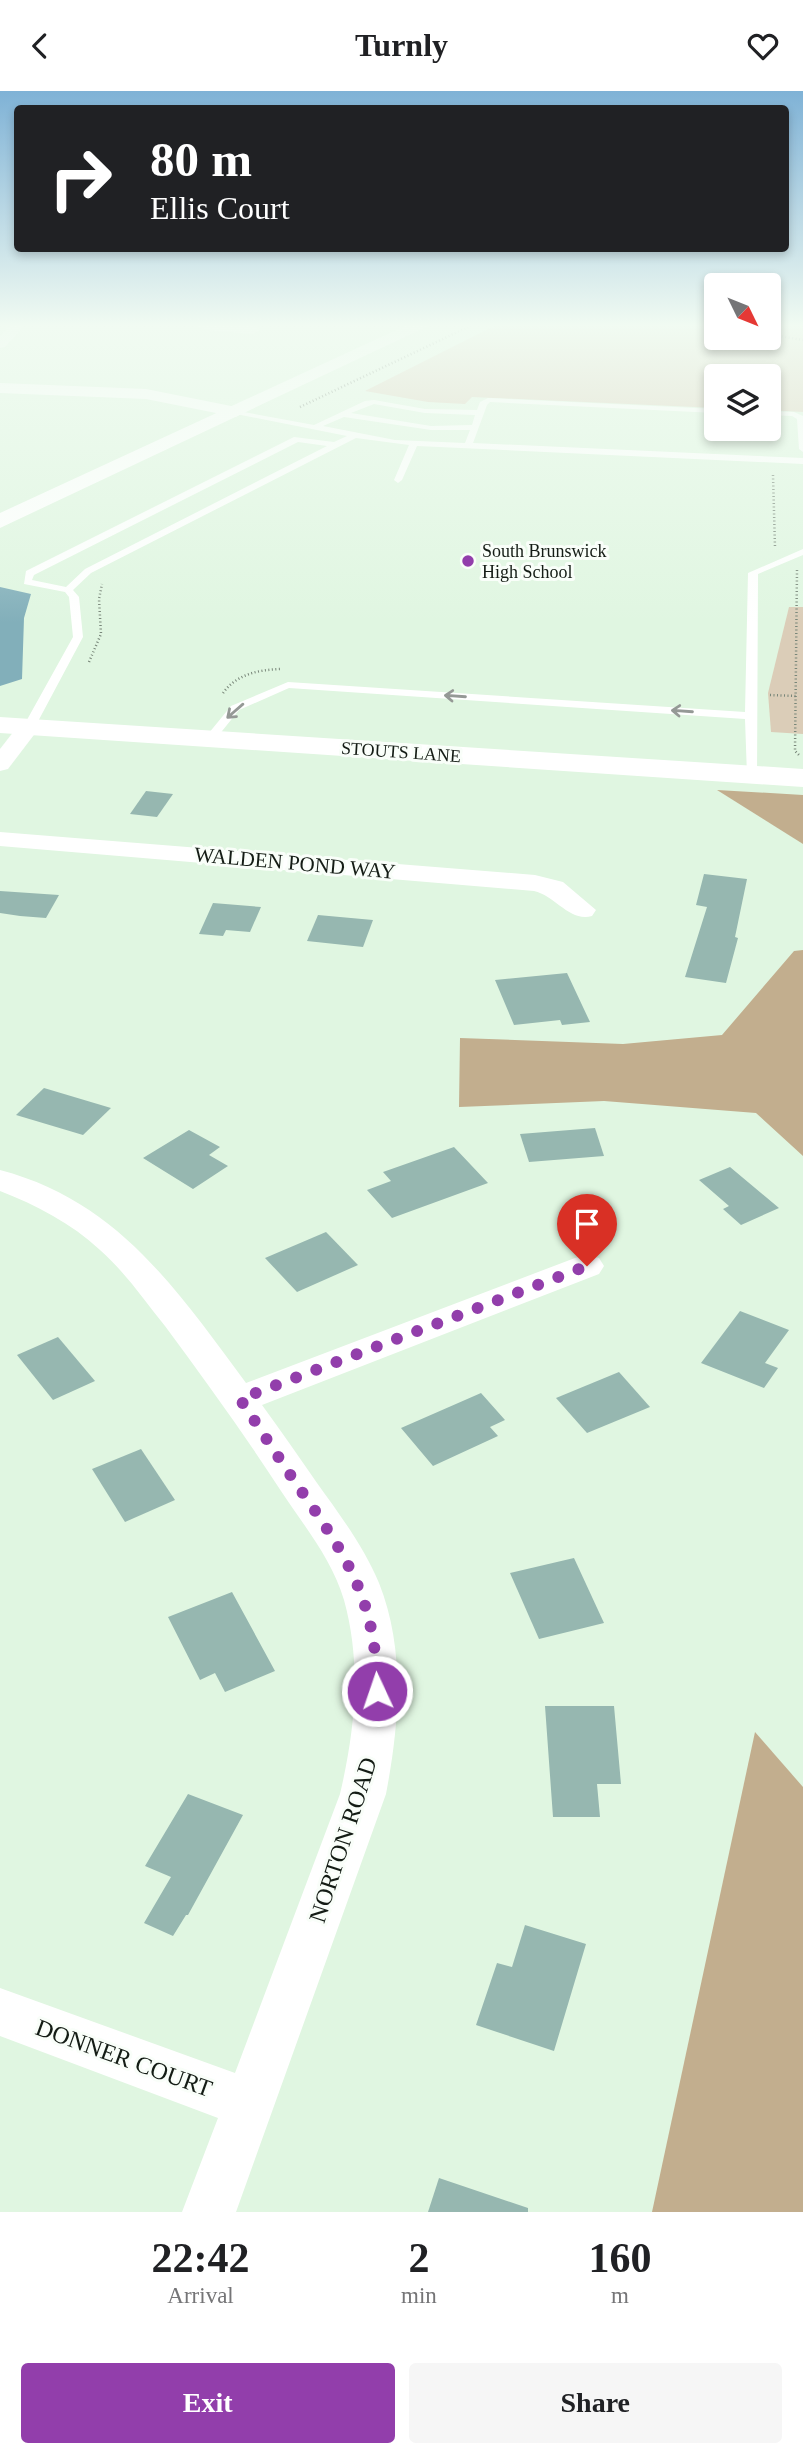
<!DOCTYPE html>
<html lang="en">
<head>
<meta charset="utf-8">
<style>
	body { margin:0; font-family:Georgia,serif; background:#f6f6f6; color:#202124; height:100vh; display:flex; flex-direction:column; font-size:26px; white-space:nowrap }
	* { box-sizing:border-box; margin:0 }
	p { font-size:23px; color:#757577 }
	.icon { flex:none; width:38px; height:38px; fill:none; stroke:currentColor; stroke-width:2; stroke-linecap:round; stroke-linejoin:round }
	.map { position:relative; height:2121px; overflow:hidden }
	.drawer { display:flex; flex-direction:column; background:#fff; flex:1 }
	.drawer>* { flex:none }
	.hud { position:absolute; left:14px; top:14px; width:775px; height:147px; border-radius:7px; box-shadow:0 4px 10px #0003; background:#202124; color:#fff; overflow:hidden }
	.needle { width:46px; rotate:133deg }
	.buttons { position:absolute; left:704px; top:182px; display:grid; gap:14px }
	.buttons a { display:grid; place-items:center; width:77px; height:77px; border-radius:7px; background:#fff; box-shadow:0 4px 10px #0003; font-size:35px }
	.pin { position:absolute; display:grid; place-items:center; width:60px; height:60px; color:#fff; margin:-72px -30px; border-radius:50% 50% 50% 0; rotate:-45deg; box-shadow:0 0 7px #0007 }
	.pin .icon { rotate:45deg }
	.me { position:absolute; width:77px; margin:-38px; rotate:357deg; stroke-linejoin:round; filter:drop-shadow(0 0 5px #0008) }
	.turn { display:flex; align-items:center; gap:24px; height:147px; padding:0 21px; font-size:32px }
	.turn .icon { width:91px; height:91px; stroke-width:2.5 }
	.turn b { display:block; font-size:49px; line-height:60px }
	.eta { display:flex; justify-content:space-evenly; align-items:center; height:119px; text-align:center }
	.eta b { font-size:42px; font-weight:800; line-height:49px }
	.cta { display:flex; gap:14px; margin-top:auto; padding:14px 21px }
	.cta a { flex:1; height:80px; border-radius:7px; background:#923eab; color:#fff; font-size:28px; font-weight:800; line-height:80px; text-align:center }
	.cta a+a { background:#f6f6f6; color:#202124 }
	header { display:flex; justify-content:space-between; align-items:center; height:91px; padding:0 21px; background:#fff; font-size:32px; font-weight:800 }
	.map>svg:first-child { display:block }
	.green { fill:#dbcdb8 }
	.forest { fill:#c2ae8e }
	.water { fill:#82afba }
	.building { fill:#96b7b0 }
	.lines { fill:none; stroke-linecap:round; stroke-linejoin:round }
	.path { stroke:#788679; stroke-width:2.5; stroke-dasharray:1 2.5; stroke-linecap:butt }
	.service { fill:#fff; fill-rule:evenodd }
	.minor { fill:#fff; fill-rule:evenodd }
	.tertiary { fill:#fff; fill-rule:evenodd }
	.oneway { stroke:#959996 }
	.route { stroke:#923eab; stroke-width:12; stroke-dasharray:0 21.6 }
	.poi-dot { fill:#923eab; stroke:#f9fef9; stroke-width:2.5 }
	.labels { text-anchor:middle; dominant-baseline:central; stroke-width:6; stroke-linejoin:round; paint-order:stroke }
	.far-poi-label { font-size:18px; fill:#141c15; stroke:#f9fef9; text-anchor:start }
	.far-street-label { font-size:18px; fill:#141c15; stroke:#f9fef9 }
	.street-label { font-size:21px; fill:#141c15; stroke:#f9fef9 }
	.near-street-label { font-size:24px; fill:#141c15; stroke:#f9fef9 }
</style>
</head>
<body>
<header><svg class="icon" aria-label="back" viewBox="0 0 24 24"><path d="M15 5l-7 7 7 7"/></svg>Turnly<svg class="icon" aria-label="heart" viewBox="0 0 24 24"><path d="M12 20l-8-8c-3-5 5-10 8-4 3-6 11-1 8 4z"/></svg></header>
<div class="map">
<svg width="803" height="2121" viewBox="0 0 803 2121">
	<rect width="100%" height="100%" fill="#e0f6e1"/>
	<g class="green">
		<path d="M494 235H716V247H768V235H803V321L768 319V285H716V317L472 306 465 313 428 311 365 300Z"/>
		<path d="M789 516H803V643L771 641 768 602Z"/>
	</g>
	<g class="forest">
		<path d="M717 699 803 704V753Z"/>
		<path d="M803 859V1065L756 1022 604 1010 459 1016 460 947 623 953 722 944 794 860Z"/>
		<path d="M755 1641 803 1696V2121H652Z"/>
	</g>
	<path class="water" d="M0 496 31 503 24 527 22 588 0 595Z"/>
	<g class="building">
		<path d="M146 700 173 703 157 726 130 723Z"/>
		<path d="M704 783 747 788 735 846 738 847 726 892 685 886 707 816 696 814Z"/>
		<path d="M0 800 59 804 46 827 20 825 0 822Z"/>
		<path d="M213 812 261 816 250 841 226 839 223 845 199 843Z"/>
		<path d="M318 824 373 829 363 856 307 850Z"/>
		<path d="M567 882 590 931 562 934 560 929 514 934 495 889Z"/>
		<path d="M44 997 111 1017 83 1044 16 1024Z"/>
		<path d="M595 1037 604 1065 529 1071 520 1043Z"/>
		<path d="M189 1039 220 1056 209 1064 228 1075 193 1098 143 1067Z"/>
		<path d="M454 1056 488 1092 392 1127 367 1099 391 1090 383 1081Z"/>
		<path d="M730 1076 779 1117 741 1134 723 1118 729 1115 699 1089Z"/>
		<path d="M326 1141 358 1174 297 1201 265 1167Z"/>
		<path d="M740 1220 789 1239 765 1272 778 1277 764 1297 701 1272Z"/>
		<path d="M58 1246 95 1290 53 1309 17 1264Z"/>
		<path d="M619 1281 650 1316 587 1342 556 1307Z"/>
		<path d="M481 1302 505 1329 490 1336 498 1345 433 1375 401 1337Z"/>
		<path d="M141 1358 175 1409 125 1431 92 1378Z"/>
		<path d="M574 1467 604 1532 539 1548 510 1482Z"/>
		<path d="M232 1501 275 1580 225 1601 215 1582 200 1589 168 1526Z"/>
		<path d="M545 1615H614L621 1693H597L600 1726H553Z"/>
		<path d="M188 1703 243 1724 188 1824H186L173 1845 144 1832 171 1786 145 1775Z"/>
		<path d="M525 1834 586 1853 554 1960 476 1934 497 1872 512 1876Z"/>
		<path d="M439 2087 528 2117V2121H428Z"/>
	</g>
	<g class="lines">
		<g class="path">
			<path d="M768 243 803 249"/>
			<path d="M300 316 470 235"/>
			<path d="M773 384 775 456"/>
			<path d="M797 479 795 660 799 664"/>
			<path d="M89 571 101 543 99 508 102 493"/>
			<path d="M223 602C237 583 258 579 280 578"/>
			<path d="M770 604 796 605"/>
		</g>
		<g class="service">
			<path d="M488 307 716 318V322L490 311 487 314 473 352 803 367V373L417 355 402 389 398 392 394 389 409 354 356 347 91 482 73 499 79 506 83 546 35 636 25 638 23 636 73 546 69 506 65 501 24 493 26 480 294 346 334 351 347 345 236 323 233 319 314 334 365 310 374 309 425 318 477 319 480 311ZM374 313 425 322 475 324 472 334 431 335 351 322ZM344 326 431 339H470L465 352 395 349 323 335ZM298 351 327 355 85 478 66 496 32 489 34 484Z"/>
			<path d="M768 320 794 321 803 325V361L799 358 797 328 792 325 768 324Z"/>
			<path d="M803 458V464L758 483 757 687 753 688 747 684 745 628 289 597 239 619 214 650 204 648 231 615 288 591 745 621 748 482Z"/>
		</g>
		<g class="minor">
			<path d="M9 235H24L5 256 0 257V245Z"/>
			<path d="M198 235H256L260 239 253 243 205 239Z"/>
			<path d="M0 292 146 298 236 316 244 321 236 326 146 308 0 302Z"/>
			<path d="M29 629 37 631 40 636 8 678 0 680V658L21 631Z"/>
			<path d="M0 741 535 784 563 791 596 819 592 825C569 831 556 805 534 800L0 755Z"/>
			<path d="M0 1079C118 1110 177 1199 246 1292L575 1167 587 1164 599 1167 604 1175 599 1183 262 1314C281 1340 299 1366 317 1392 340 1424 364 1456 379 1492 406 1560 399 1634 386 1703L236 2121H182L218 2027 0 1945V1897L235 1982 340 1703C355 1639 362 1574 344 1509 332 1468 304 1435 281 1400 244 1343 205 1289 165 1235 144 1209 125 1181 100 1159 71 1132 36 1114 0 1100Z"/>
		</g>
		<g class="tertiary">
			<path d="M405 235H428L0 437V422Z"/>
			<path d="M0 626 803 678V696L0 642Z"/>
		</g>
	</g>
	<defs><path id="oneway-shaft" d="M-6 0H5M1.5-3L5.5 0L1.5 3" fill="none" stroke-width="1.6" stroke-linecap="round" stroke-linejoin="round" transform="scale(1.75)"/></defs>
	<g class="oneway">
		<use href="#oneway-shaft" transform="translate(455 605) rotate(-176)"/>
		<use href="#oneway-shaft" transform="translate(235 620) rotate(139)"/>
		<use href="#oneway-shaft" transform="translate(682 620) rotate(-176)"/>
	</g>
	<linearGradient id="sky" x2="0" y2="1"><stop stop-color="#7fb2d6"/><stop offset="0.44" stop-color="#f1fbf2"/><stop offset="1" stop-color="#f1fbf2" stop-opacity="0"/></linearGradient>
	<rect width="803" height="532" fill="url(#sky)"/>
	<g class="lines">
		<path class="route" d="M377 1600C377 1519 353 1475 309 1411 285 1377 263 1342 240 1308L587 1175"/>
	</g>
	<circle class="poi-dot" cx="468" cy="470" r="7"/>
	<g class="labels">
		<g class="far-poi-label">
			<text x="482" y="460">South Brunswick<tspan x="482" dy="21">High School</tspan></text>
		</g>
		<g class="far-street-label">
			<text transform="translate(401 661) rotate(4)">STOUTS LANE</text>
		</g>
		<g class="street-label">
			<text transform="translate(295 772) rotate(5)">WALDEN POND WAY</text>
		</g>
		<g class="near-street-label">
			<text transform="translate(343 1749) rotate(-72)">NORTON ROAD</text>
			<text transform="translate(124 1967) rotate(20)">DONNER COURT</text>
		</g>
	</g>
</svg>
<div class="buttons">
<a><svg class="needle" viewBox="-14 -14 28 28"><path d="M0-13l5 13h-10z" fill="#e53935"/><path d="M0 13l5-13h-10z" fill="#757577"/></svg></a>
<a><svg class="icon" aria-label="layers" viewBox="0 0 24 24"><path d="M12 4l9 5-9 5-9-5zM3 14l9 5 9-5"/></svg></a>
</div>
<div class="pin" style="left:587px;top:1175px;background:#d93025"><svg class="icon" aria-label="arrive" viewBox="0 0 24 24"><path d="M6 21V4h12l-3 4 3 4H6"/></svg></div>
<svg class="me" style="left:377px;top:1600px" viewBox="-20 -20 40 40"><circle r="17" fill="#923eab" stroke="#fff" stroke-width="3"/><path d="M0-11L8 9 0 5-8 9z" fill="#fff"/></svg>
<div class="hud">
<div class="turn"><svg class="icon" aria-label="right" viewBox="0 0 24 24"><path d="M7 20v-9h11M14 6l5 5-5 5"/></svg><div><b>80 m</b>Ellis Court</div></div>
</div>
</div>
<section class="drawer">
<div class="eta">
<div><b>22:42</b><p>Arrival</p></div>
<div><b>2</b><p>min</p></div>
<div><b>160</b><p>m</p></div>
</div>
<div class="cta"><a>Exit</a><a>Share</a></div>
</section>
</body>
</html>
